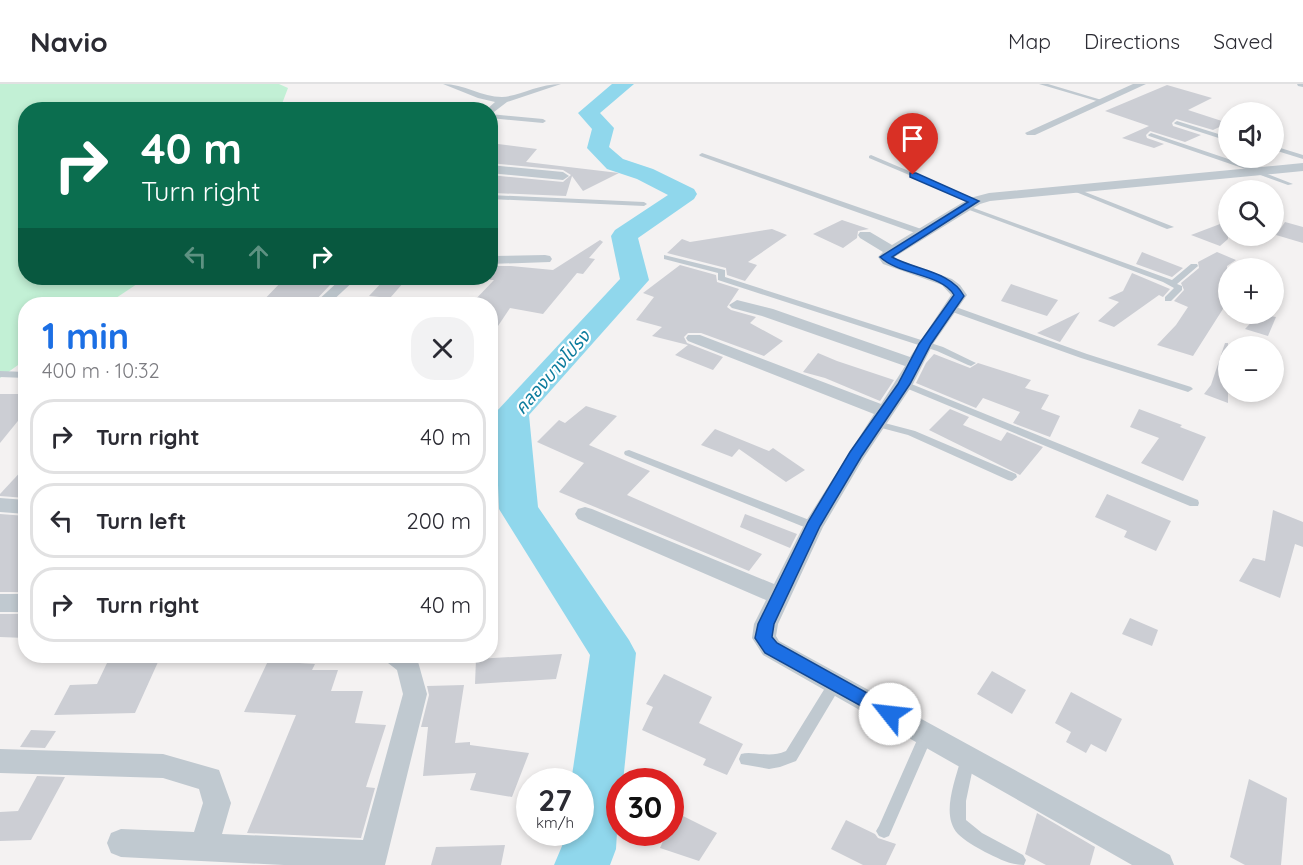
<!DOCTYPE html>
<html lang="en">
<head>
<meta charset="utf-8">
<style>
	body { margin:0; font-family:Quicksand,"Noto Sans Thai",sans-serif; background:#f2f2f3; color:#2b2b33; height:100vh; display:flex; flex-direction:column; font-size:22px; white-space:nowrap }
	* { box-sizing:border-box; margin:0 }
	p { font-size:20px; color:#7c7c81 }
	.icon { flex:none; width:33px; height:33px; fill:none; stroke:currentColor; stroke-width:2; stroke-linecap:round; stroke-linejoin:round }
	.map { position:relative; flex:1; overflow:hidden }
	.sheet { position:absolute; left:18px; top:213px; width:480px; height:366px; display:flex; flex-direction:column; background:#fff; border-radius:24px; box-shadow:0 3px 9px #0003 }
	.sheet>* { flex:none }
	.guide { position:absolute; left:18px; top:18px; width:480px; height:183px; border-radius:24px; box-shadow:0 3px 9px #0003; background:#0b6e4f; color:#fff; overflow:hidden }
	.buttons { position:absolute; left:1218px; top:18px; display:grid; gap:12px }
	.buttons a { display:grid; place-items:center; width:66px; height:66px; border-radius:50%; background:#fff; box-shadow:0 3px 9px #0003; font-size:30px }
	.speed { position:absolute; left:516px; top:684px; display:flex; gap:12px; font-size:30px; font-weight:700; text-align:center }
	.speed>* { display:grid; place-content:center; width:78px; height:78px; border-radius:50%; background:#fff; box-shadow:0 3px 9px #0003; line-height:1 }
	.speed small { font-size:15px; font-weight:400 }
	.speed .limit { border:9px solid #d22; background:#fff; color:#111 }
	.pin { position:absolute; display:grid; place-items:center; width:51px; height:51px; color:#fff; margin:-62px -26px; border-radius:50% 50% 50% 0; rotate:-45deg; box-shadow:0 0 6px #0007 }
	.pin .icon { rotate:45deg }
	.me { position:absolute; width:66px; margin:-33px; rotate:299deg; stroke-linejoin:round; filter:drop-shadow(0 0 4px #0008) }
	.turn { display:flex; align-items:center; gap:21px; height:126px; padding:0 24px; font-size:27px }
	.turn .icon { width:78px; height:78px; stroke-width:2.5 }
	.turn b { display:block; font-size:42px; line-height:51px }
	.lanes { display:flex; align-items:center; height:57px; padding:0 24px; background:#0003; justify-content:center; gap:30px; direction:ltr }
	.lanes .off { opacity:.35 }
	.round { display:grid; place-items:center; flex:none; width:63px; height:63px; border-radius:24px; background:#f2f2f3 }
	.summary { display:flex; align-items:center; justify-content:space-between; height:102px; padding:0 24px }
	h1 { font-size:36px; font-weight:700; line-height:45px; color:#1c6fe4 }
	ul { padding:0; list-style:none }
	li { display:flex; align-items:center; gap:18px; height:75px; margin:0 12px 9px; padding:0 12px; border:3px solid #e1e1e2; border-radius:24px }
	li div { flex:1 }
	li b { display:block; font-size:22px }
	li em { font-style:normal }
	header { display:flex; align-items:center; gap:36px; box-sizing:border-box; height:84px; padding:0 30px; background:#fff; border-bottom:2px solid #e1e1e2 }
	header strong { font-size:28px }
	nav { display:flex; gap:33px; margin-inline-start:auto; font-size:21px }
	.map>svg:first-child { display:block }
	.green { fill:#c2f0d5 }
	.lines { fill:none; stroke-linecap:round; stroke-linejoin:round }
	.river { fill:#90d7ec; fill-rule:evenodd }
	.building { fill:#ccced4 }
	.service { fill:#c0c9d0; fill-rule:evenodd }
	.minor { fill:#c0c9d0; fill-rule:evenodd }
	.route { fill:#1c6fe4; stroke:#124894; stroke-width:1.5 }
	.labels { text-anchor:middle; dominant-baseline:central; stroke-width:4.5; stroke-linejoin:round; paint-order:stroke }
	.water-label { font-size:18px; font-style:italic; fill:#0e7d9e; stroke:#fff }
</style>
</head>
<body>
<header>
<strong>Navio</strong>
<nav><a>Map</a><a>Directions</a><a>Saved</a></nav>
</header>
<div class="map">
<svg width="1303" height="781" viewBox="0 0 1303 781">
	<rect width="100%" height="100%" fill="#f4f2f2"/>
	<path class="green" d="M0 0H279L288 4 280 25 206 21 199 26H26V194H146L107 220H26L25 276 0 294Z"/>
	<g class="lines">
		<path class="river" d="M612 0H634L600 29 614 44 609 63 623 75 653 85 694 105 697 110 694 115 638 154 649 196 529 331 538 423 629 556 636 569 623 698H620L616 765 610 781H554L562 762 564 748H580V698H571L590 571 499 425 495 329 620 195 611 152 615 146 668 111 637 95 607 85 587 64 592 45 578 29Z"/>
	</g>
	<g class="building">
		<path d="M1167 1 1212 14 1188 26 1228 39 1213 46 1176 35 1172 39 1173 42 1201 51 1185 58 1150 47 1146 51 1147 54 1164 60 1154 64 1122 54 1149 42 1105 27Z"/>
		<path d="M490 59 537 65 526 78 619 89 583 107 572 92 566 112 494 109 490 107V91L563 98 571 91 563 86 490 79Z"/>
		<path d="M842 136 869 145 858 147 857 154 843 164 813 150Z"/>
		<path d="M1228 137V155L1220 162 1191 151Z"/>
		<path d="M1285 138 1303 143V159L1276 151Z"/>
		<path d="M772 145 787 151 748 178 757 181 745 197 727 191 726 184 667 169 682 155 690 158Z"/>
		<path d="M600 156 603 158 589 174 595 175 583 190 577 189 543 230 510 224 490 254V220H471L494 196H490V182H511L553 186Z"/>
		<path d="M1142 168 1152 172 1183 184 1172 193 1136 180Z"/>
		<path d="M1217 168 1236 176 1227 182 1228 217 1193 272 1157 261 1176 241 1188 223 1174 217 1184 206 1181 199 1199 184 1198 178Z"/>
		<path d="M680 181 716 191 717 198 739 205 727 223 731 226 756 233 750 239 783 257 764 272 701 249H688L684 253 687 259 723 273 713 286 675 271 688 261 652 252 662 243 636 236 654 213 643 209Z"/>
		<path d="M1132 189 1170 205 1163 213 1159 211 1114 243 1098 237 1119 218 1108 214 1123 207Z"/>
		<path d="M283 196 288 198 330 201 312 220H260Z"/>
		<path d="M384 196 404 198 390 214 369 212Z"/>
		<path d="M1011 200 1058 216 1047 232 1001 217Z"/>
		<path d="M1080 228 1060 258 1037 249Z"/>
		<path d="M1259 230 1276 233 1268 252 1245 245Z"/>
		<path d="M1225 259H1228V319L1204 310 1211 301Z"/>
		<path d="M818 269 837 277 894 296 880 317 825 294 803 288Z"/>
		<path d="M934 270 970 284 978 279 1031 296 1025 304 1049 311 1041 325 1060 332 1050 353 1013 339 1020 328 983 314 976 324 916 299 926 279Z"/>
		<path d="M0 310H26V327L0 359Z"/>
		<path d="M586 322 617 332 589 361 650 387 627 411 762 470 749 487 559 408 584 379 537 358 559 336 565 339Z"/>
		<path d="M950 325 969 333 963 341 1001 357 1007 348 1043 363 1020 391 929 346Z"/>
		<path d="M1139 325 1182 341 1180 343 1206 353 1183 397 1141 379 1159 354 1130 343Z"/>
		<path d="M715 345 769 367 773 364 805 386 786 398 739 365 732 373 701 361Z"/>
		<path d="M26 382V414L0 412V410Z"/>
		<path d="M1107 410 1171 437 1156 467 1124 453 1127 447 1095 433Z"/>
		<path d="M1273 426 1303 438V463L1295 460 1280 514 1239 497 1253 474 1265 477Z"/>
		<path d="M0 430 26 432V508H0Z"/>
		<path d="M745 430 797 450 790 464 740 443Z"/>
		<path d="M0 530H26V554L0 553Z"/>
		<path d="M1130 534 1158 546 1152 562 1122 550Z"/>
		<path d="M562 570 556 595 475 600 476 575Z"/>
		<path d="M268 577 315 580 312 586H338L331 607H363L355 639 386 641 366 703 375 704 361 754 247 749 296 631 244 628Z"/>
		<path d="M158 578 135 629 54 631 70 601 97 600 107 579Z"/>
		<path d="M992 587 1026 606 1012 630 977 610Z"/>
		<path d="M664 590 712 613 699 639 743 660 727 691 703 681 706 675 642 646 653 623 646 620Z"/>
		<path d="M464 601 455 659 470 658V661L529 669 512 713 470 706 476 689 423 692 428 643H421L429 611 427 602Z"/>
		<path d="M1071 608 1122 635 1106 668 1091 660 1086 669 1066 658 1071 648 1055 639Z"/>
		<path d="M31 646 56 647 45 664 20 663Z"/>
		<path d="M37 692 65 693 31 756 0 757V728L18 727Z"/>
		<path d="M1249 695 1287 714 1281 781H1245L1230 773Z"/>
		<path d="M677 729 717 749 699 777 660 764 667 748H670V742Z"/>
		<path d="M1037 729 1095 763 1090 781H1046L1025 770Z"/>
		<path d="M846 736 875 750 878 754 896 760 886 781H863L831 765Z"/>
		<path d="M505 761 501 781H431L436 763Z"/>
	</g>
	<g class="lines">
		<g class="service">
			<path d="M1039 0H1048L1105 17 1100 18Z"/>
			<path d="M490 30 543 35 546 37 543 39 490 34Z"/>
			<path d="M1177 37 1228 53V57L1175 40 1174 39Z"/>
			<path d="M1151 49 1261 86 1262 88 1293 100 1288 101 1252 88 1251 87 1149 52 1148 51Z"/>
			<path d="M1274 62 1303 71V75L1274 66Z"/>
			<path d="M702 69 927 147 928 149 921 151 700 72 699 71Z"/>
			<path d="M871 71 977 116 978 117 973 118 869 74V72Z"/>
			<path d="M1071 104H1075L1174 143 1167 145 1071 106Z"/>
			<path d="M490 111 644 118 647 120 644 122 490 115Z"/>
			<path d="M964 122H968L1172 196 1191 180H1197L1198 182 1177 200 1182 202V206L1171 217H1165V213L1174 204 1163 198 964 124Z"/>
			<path d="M664 171 725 186V193L943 263 976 279 971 282 968 281 937 267 718 196V189L664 175Z"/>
			<path d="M284 194H345L352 196 348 198 288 196Z"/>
			<path d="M947 222H953L1087 270 1191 303 1193 305 1188 308 1185 307 1081 274 947 226Z"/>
			<path d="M0 287 26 288V294L0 293Z"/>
			<path d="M904 297 1198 416 1199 419 1198 422H1190L901 302 899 300 901 298Z"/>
			<path d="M877 337 915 347 1016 390 1017 393 1012 397 1008 396 908 351 874 342 872 340 874 338Z"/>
			<path d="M629 366 817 439 819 442 817 445H809L625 371 624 369 625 367Z"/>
			<path d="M835 594 840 596 842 600 796 677 780 683 769 685 741 680 739 675 741 670C753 666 768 675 786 667L830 596Z"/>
			<path d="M926 645 931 647 933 651 889 752 884 754 879 752 876 747 879 742 921 647Z"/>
			<path d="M968 667 973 669 975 674 966 717V736L982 749 1023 771 1026 776 1024 781C1009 781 998 774 985 768 976 763 965 757 958 750 940 731 956 695 961 674L963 669Z"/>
		</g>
		<g class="minor">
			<path d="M443 0C464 0 482 13 502 13 520 12 538 0 561 0L507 18 490 31V26H486L495 18 478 14Z"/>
			<path d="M1133 0H1146L1035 51H1027L1025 49Z"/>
			<path d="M1297 0H1303V3L1298 2Z"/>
			<path d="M1303 79V87L990 117 980 120 893 174 952 195 960 201 967 211 933 260 913 300 863 375 823 443 778 540 776 552 779 557 1170 771 1174 781H1132L763 571 752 554 754 540 766 516 578 435 575 430 578 425 585 423 592 425 774 500 806 437 874 330 688 257 686 254 688 251H700L881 320 905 282 762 232 732 224 729 221 737 216 773 225 910 273 951 211 942 201 883 180 878 173 883 168 860 154 858 151 860 148H870L892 161 970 114 989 109Z"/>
			<path d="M490 81 563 88 569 92 563 96 490 89Z"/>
			<path d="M545 171 550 172 552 175 550 178 490 180V172Z"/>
			<path d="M342 194H357L329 220H314Z"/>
			<path d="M0 414 26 416V430L0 428Z"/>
			<rect x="0" y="510" width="26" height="18"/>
			<path d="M384 572H413L417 574 427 610 385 781H284L121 773 111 769 107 759 111 749 121 745 194 748 203 719 199 705 163 694 0 689V665L163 670 219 686 231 719 222 750 363 756 403 610 397 586 388 579Z"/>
		</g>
	</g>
	<path class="route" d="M910 89H916L979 117 892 173C915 186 951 187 964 212L931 260 910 300 861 373 820 442 774 540 772 553 777 559 896 625 899 630 896 636 890 638 765 569 755 554 758 540 808 438 850 368 898 300 919 260 954 211C942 190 899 191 880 173L968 118 910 93Z"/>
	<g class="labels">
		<g class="water-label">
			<text transform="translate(552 288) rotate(-49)">คลองบางโปรง</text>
		</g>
	</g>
</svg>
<div class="buttons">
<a><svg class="icon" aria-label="sound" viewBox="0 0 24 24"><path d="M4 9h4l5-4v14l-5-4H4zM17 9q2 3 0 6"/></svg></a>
<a><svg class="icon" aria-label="search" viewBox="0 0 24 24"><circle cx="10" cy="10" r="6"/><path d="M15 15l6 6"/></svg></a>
<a>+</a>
<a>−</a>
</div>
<div class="speed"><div>27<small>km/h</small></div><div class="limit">30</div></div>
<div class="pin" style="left:913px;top:91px;background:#d93025"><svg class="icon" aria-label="arrive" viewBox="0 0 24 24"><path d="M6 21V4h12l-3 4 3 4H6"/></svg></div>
<svg class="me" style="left:890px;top:630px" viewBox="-20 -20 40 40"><circle r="19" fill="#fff"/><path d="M0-13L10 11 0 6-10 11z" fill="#1c6fe4"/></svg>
<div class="guide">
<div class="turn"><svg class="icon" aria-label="right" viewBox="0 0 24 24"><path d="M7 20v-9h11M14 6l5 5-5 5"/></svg><div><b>40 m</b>Turn right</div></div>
<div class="lanes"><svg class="icon off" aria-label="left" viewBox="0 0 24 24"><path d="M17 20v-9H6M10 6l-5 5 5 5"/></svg><svg class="icon off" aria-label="ahead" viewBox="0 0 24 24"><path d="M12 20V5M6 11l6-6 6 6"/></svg><svg class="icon" aria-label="right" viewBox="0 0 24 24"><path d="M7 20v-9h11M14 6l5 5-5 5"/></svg></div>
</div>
<section class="sheet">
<div class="summary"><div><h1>1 min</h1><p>400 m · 10:32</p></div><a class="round"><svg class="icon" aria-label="close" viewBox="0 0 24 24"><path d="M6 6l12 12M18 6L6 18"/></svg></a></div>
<ul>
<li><svg class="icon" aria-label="right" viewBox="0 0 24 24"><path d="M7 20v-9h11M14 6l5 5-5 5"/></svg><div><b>Turn right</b></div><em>40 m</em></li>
<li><svg class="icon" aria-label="left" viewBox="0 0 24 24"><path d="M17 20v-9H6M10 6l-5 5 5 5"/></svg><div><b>Turn left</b></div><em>200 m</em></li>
<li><svg class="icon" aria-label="right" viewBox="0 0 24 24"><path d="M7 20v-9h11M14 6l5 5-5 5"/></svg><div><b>Turn right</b></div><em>40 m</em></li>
</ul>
</section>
</div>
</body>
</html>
